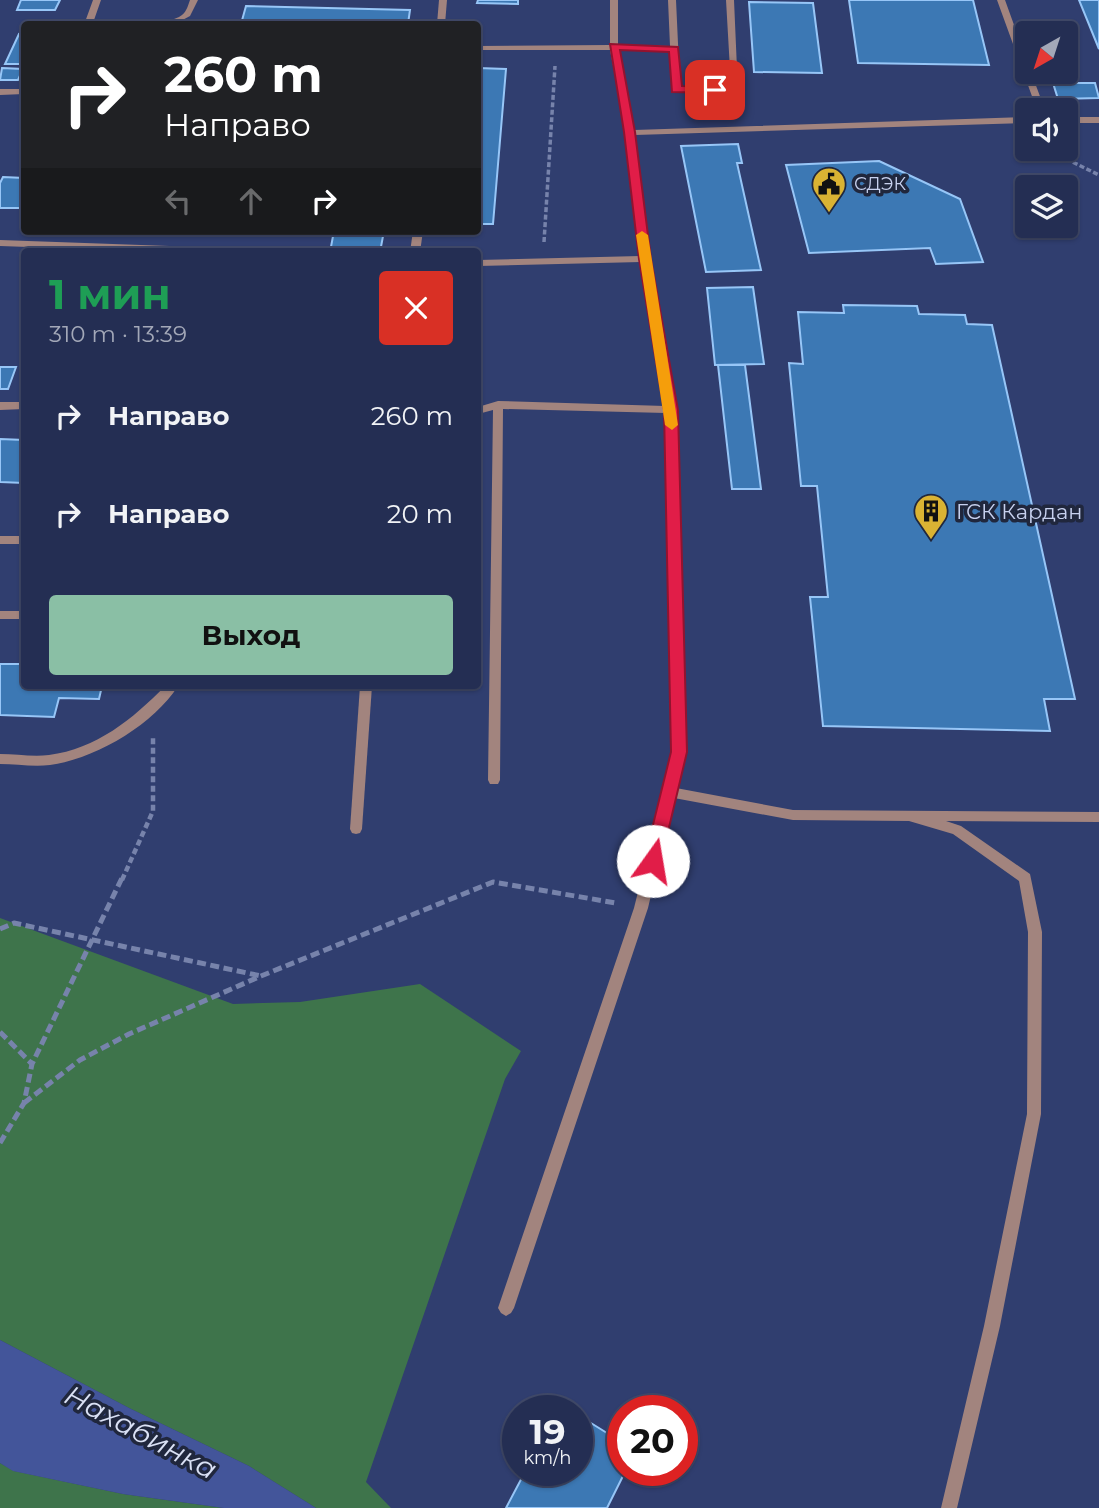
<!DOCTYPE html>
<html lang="ru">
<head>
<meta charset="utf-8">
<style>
	body { margin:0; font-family:Montserrat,sans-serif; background:#2c365a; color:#f1f3f6; height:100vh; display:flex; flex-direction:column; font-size:26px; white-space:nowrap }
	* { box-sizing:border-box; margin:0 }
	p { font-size:23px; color:#a3a8b8 }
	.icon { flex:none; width:38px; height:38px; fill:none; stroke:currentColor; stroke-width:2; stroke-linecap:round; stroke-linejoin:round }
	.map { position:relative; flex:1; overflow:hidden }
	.sheet { position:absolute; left:21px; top:248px; width:460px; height:441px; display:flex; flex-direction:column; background:#242e53; border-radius:7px; box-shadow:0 2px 5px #0004,0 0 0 2px #414a6a }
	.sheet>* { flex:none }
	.banner { position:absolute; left:21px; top:21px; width:460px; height:214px; border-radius:7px; box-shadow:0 2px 5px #0004,0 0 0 2px #414a6a; background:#202124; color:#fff; overflow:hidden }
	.needle { width:46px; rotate:219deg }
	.fabs { position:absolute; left:1015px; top:21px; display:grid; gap:14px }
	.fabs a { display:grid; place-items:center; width:63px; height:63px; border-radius:7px; background:#242e53; box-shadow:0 2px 5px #0004,0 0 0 2px #414a6a; font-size:35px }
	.speed { position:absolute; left:502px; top:1395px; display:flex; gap:14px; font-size:35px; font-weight:700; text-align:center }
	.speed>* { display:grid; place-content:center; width:91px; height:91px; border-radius:50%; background:#242e53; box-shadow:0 2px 5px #0004,0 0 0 2px #414a6a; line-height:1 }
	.speed small { font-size:18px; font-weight:400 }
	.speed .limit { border:10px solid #d22; background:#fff; color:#111 }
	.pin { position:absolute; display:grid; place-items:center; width:60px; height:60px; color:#fff; margin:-30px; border-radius:14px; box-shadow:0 4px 10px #0006 }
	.me { position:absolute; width:77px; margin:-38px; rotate:13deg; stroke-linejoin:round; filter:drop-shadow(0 0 5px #0008) }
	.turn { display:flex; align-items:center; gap:24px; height:147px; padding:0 28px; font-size:32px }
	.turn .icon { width:91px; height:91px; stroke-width:2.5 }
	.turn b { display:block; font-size:49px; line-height:60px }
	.lanes { display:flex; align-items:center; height:66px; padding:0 28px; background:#0003; justify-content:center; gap:35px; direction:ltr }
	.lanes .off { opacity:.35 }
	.round { display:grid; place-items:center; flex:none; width:74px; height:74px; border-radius:7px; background:#2c365a }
	.summary { display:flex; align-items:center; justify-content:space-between; height:119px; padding:0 28px }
	h1 { font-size:42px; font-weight:700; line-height:52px; color:#1e9e55 }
	.action { display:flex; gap:14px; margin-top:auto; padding:14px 28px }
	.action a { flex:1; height:80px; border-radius:7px; background:#8abfa5; color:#111; font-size:28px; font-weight:700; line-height:80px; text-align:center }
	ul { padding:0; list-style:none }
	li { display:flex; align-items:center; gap:21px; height:98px; padding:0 28px }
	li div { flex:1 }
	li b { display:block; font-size:26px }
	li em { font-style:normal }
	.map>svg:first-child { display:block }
	.green { fill:#3e744b }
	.water { fill:#43559a }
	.building { fill:#3c78b4; stroke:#97c6f7; stroke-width:2 }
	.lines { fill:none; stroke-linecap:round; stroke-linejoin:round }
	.path-far2 { stroke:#7783ab; stroke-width:3.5; stroke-dasharray:5 2.5; stroke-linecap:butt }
	.path-far1 { stroke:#7783ab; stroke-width:4.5; stroke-dasharray:6 3.5; stroke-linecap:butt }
	.path { stroke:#7783ab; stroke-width:5; stroke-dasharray:9 4.5; stroke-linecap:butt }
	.minor { fill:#a2847e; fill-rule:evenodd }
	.route { fill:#e11d48; stroke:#92132f; stroke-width:2 }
	.slow { fill:#f59e0b }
	.labels { text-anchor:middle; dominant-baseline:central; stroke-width:7; stroke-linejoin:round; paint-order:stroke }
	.far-poi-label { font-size:18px; fill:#c7d1ef; stroke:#20273d; text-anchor:start }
	.poi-label { font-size:21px; fill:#c7d1ef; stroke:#20273d; text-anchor:start }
	.near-water-label { font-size:28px; font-style:italic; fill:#dae1f5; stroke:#20273d }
</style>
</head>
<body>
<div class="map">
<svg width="1099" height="1508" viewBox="0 0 1099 1508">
	<rect width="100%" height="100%" fill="#303e6f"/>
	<g class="green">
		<path d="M0 918 233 1004 300 1002 420 984 521 1051 505 1079 366 1482 391 1508H316L249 1466 129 1408 0 1340Z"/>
		<path d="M0 1463 14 1471 123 1494 224 1508H0Z"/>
	</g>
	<path class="water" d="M0 1340 129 1408 249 1466 316 1508H224L123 1494 13 1471 0 1463Z"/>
	<g class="building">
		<path d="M21 0H60L55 10H17Z"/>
		<path d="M478 0H518V4L477 3Z"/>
		<path d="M849 0H973L989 65 858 63Z"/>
		<path d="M1079 0H1099V49Z"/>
		<path d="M749 2 813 3 822 73 754 72Z"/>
		<path d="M246 6 410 10 408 24H241Z"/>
		<path d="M19 34 24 35V64H5Z"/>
		<path d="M2 68 23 69 18 80H0Z"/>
		<path d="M478 68 506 69 493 224H478Z"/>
		<path d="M1053 83H1095L1099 98 1058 99Z"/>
		<path d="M738 144 742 163H737L761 270 706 272 681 146Z"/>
		<path d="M879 161 960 199 983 262 936 264 930 248 809 253 786 165Z"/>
		<path d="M3 177 24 178V208H0V183Z"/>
		<path d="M334 231H384L380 252H330Z"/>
		<path d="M753 287 764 364 715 365 707 288Z"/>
		<path d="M843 305 917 306 919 314 965 315 967 324 992 325 1075 699H1044L1050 731 823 726 810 597H828L817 486H801L789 363 803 364 798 312 844 313Z"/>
		<path d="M718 365H745L761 489H732Z"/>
		<path d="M0 367H16L8 389H0Z"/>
		<path d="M0 439 24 440V483L0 482Z"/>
		<path d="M0 664H24V686H102L99 699 59 698 54 717 0 715Z"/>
		<path d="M578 1415 623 1443V1470H626L607 1508H506L526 1470H578Z"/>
	</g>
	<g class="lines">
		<g class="path-far2">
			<path d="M1046 149 1099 175"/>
			<path d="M544 242 555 66"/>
		</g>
		<path class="path-far1" d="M122 880 153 811V737"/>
		<g class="path">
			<path d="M0 929 14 923 261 976"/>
			<path d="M0 1032 32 1064"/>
			<path d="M24 1103 80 1060 129 1034 261 976 493 882 616 903"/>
			<path d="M0 1143 24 1103 32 1064 122 878"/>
		</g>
		<g class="minor">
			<path d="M93 0H101L94 20C115 20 166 28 182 15 187 11 188 5 190 0H198L190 16 175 24H89L85 22Z"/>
			<path d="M439 0H447L445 24H437Z"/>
			<path d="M610 0H618V45L670 46 668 0H676L680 87H731L726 0H734L738 92H673L670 51 619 50 634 130 1027 117V123L635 135 650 259 676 410 685 752 676 788 793 810 1099 812V822L946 821 961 826 1030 874 1042 932 1041 1114 1000 1326 957 1508H941L984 1326 1027 1114 1028 932 1019 881 953 834 909 821 793 820 674 798 648 908 514 1308 511 1313 506 1316 501 1313 498 1308 634 908 673 752 666 413 503 409 500 780 498 784H490L488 780 493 410 478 414V407L498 401 665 406 641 262 478 266V260L640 256 626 133 610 50H478V46L610 45Z"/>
			<path d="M997 0H1005L1027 61V72H1031L1045 110H1037Z"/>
			<path d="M0 89H24V94L0 95Z"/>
			<rect x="1066" y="117" width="33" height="6"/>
			<path d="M413 231H423L420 252H410Z"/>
			<path d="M0 240 254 249 259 252H171L0 246Z"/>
			<path d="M0 402H24V409L0 410Z"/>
			<rect x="0" y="536" width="24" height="8"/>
			<rect x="0" y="611" width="24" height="8"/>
			<path d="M165 686H178C153 725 95 759 50 765 33 767 16 764 0 764V754C16 754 33 757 49 755 96 749 133 719 165 686Z"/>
			<path d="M360 686H372L362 829 360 833 356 834 352 833 350 829Z"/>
		</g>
	</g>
	<path class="route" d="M610 44 678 47 682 86 715 87 721 90 715 93 672 92 669 52 620 50 635 132 651 259 678 410 687 752 661 861 658 866 653 869 647 866 644 861 671 752 664 410 639 259 624 132Z"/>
	<path class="slow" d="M642 231 648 235 678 425 672 430 665 425 636 235Z"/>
	<defs>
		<g id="civic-pin" transform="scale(1.75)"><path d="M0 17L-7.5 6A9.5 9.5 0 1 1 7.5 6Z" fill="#dab333" stroke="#20273d"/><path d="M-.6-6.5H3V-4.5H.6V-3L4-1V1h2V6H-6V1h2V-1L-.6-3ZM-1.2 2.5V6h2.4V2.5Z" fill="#111"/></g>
		<g id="building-pin" transform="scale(1.75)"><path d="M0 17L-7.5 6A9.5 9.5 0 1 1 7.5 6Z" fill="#dab333" stroke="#20273d"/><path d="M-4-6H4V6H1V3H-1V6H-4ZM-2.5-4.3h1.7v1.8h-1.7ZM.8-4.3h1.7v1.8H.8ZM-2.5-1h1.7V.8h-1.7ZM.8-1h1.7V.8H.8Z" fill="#111"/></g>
	</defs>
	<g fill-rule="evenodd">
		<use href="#civic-pin" x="829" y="184"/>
		<use href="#building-pin" x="931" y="511"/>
	</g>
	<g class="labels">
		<g class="far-poi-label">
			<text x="854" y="184">СДЭК</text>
		</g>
		<g class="poi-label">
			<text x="956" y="511">ГСК Кардан</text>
		</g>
		<g class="near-water-label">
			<text transform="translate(141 1432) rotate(28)">Нахабинка</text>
		</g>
	</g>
</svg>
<div class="fabs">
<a><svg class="needle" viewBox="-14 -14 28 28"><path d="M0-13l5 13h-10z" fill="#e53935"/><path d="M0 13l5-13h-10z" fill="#a3a8b8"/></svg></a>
<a><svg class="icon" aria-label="sound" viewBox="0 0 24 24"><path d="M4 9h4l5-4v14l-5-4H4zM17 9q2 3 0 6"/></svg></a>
<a><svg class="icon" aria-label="layers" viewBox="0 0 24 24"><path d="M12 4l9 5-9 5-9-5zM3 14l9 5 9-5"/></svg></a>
</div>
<div class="speed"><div>19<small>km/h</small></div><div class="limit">20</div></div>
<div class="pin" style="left:715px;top:90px;background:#d93025"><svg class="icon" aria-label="arrive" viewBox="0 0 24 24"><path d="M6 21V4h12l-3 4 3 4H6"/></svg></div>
<svg class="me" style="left:653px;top:861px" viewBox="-20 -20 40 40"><circle r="19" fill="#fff"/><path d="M0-13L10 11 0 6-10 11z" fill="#e11d48"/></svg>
<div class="banner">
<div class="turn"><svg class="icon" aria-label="right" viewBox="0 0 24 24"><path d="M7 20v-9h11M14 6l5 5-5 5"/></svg><div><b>260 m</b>Направо</div></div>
<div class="lanes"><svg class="icon off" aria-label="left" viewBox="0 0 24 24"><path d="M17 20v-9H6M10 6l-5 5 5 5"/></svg><svg class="icon off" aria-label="ahead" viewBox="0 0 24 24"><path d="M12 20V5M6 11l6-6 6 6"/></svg><svg class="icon" aria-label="right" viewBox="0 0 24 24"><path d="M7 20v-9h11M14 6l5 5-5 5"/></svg></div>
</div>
<section class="sheet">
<div class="summary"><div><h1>1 мин</h1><p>310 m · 13:39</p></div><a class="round" style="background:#d93025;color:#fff"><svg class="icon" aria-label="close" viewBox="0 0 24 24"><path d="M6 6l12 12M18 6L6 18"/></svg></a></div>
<ul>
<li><svg class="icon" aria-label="right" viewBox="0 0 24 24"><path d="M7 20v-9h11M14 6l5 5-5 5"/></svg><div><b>Направо</b></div><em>260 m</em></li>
<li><svg class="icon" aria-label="right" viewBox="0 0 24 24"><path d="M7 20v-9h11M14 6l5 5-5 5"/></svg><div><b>Направо</b></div><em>20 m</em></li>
</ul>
<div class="action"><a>Выход</a></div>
</section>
</div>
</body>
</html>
